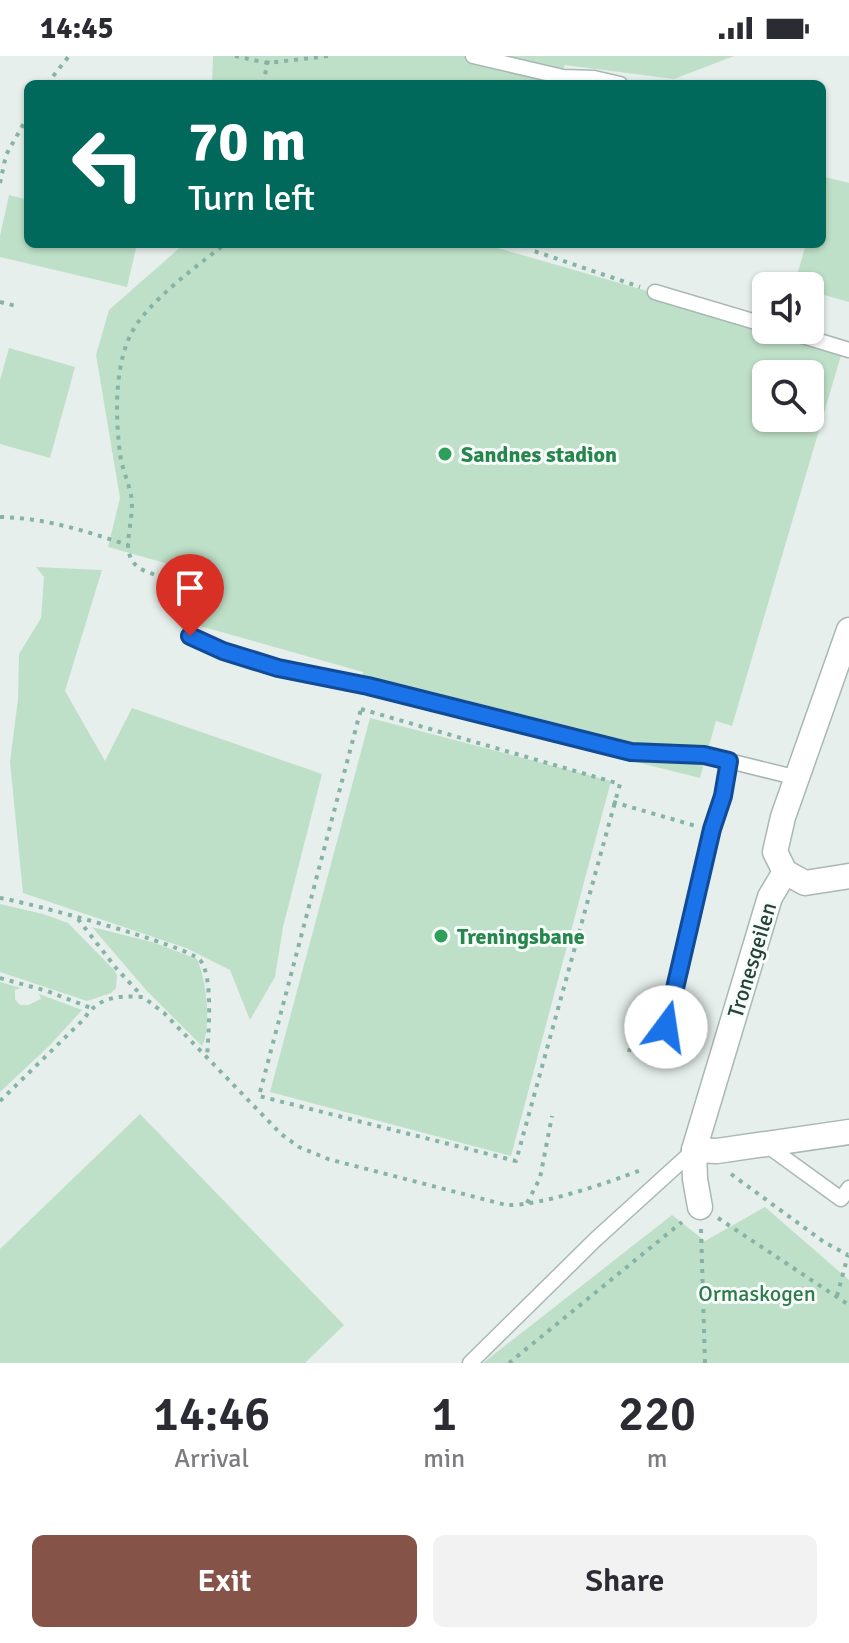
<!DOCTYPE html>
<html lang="en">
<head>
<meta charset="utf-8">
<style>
	body { margin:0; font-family:Signika,sans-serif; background:#f2f2f3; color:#2b2b33; height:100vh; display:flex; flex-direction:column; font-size:30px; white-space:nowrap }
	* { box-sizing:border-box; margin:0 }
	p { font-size:26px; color:#7c7c81 }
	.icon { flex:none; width:44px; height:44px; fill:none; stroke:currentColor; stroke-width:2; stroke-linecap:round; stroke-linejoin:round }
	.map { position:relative; height:1307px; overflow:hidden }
	.details { display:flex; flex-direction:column; background:#fff; flex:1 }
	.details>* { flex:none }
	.banner { position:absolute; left:24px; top:24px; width:802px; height:168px; border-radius:12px; box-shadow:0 2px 6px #0004; background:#00695c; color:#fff; overflow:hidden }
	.fabs { position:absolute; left:752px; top:216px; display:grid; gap:16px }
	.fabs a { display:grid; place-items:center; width:72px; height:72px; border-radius:12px; background:#fff; box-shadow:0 2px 6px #0004; font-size:40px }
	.pin { position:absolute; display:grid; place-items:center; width:68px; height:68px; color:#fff; margin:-82px -34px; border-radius:50% 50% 50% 0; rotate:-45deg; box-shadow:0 0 8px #0007 }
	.pin .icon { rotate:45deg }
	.me { position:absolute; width:88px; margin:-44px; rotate:14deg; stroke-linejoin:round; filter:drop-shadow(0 0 6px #0008) }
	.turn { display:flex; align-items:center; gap:28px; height:168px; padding:0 32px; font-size:36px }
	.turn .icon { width:104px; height:104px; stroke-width:2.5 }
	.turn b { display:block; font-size:56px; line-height:68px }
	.eta { display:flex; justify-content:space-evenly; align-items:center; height:136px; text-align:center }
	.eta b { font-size:48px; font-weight:600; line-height:56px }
	.action { display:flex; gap:16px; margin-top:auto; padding:16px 32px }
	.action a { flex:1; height:92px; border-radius:12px; background:#855347; color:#fff; font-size:32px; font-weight:600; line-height:92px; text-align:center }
	.action a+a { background:#f2f2f3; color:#2b2b33 }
	.status { display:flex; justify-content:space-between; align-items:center; height:56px; padding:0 40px; background:#fff; direction:ltr }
	.status svg { height:22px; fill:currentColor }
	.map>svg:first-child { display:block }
	.green { fill:#bfe0c8; fill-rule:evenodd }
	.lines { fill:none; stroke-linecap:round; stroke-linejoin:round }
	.service-casing { stroke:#a8b8b2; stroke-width:17 }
	.minor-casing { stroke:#a8b8b2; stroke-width:27 }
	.path { stroke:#86b3a5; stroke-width:4; stroke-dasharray:4 6; stroke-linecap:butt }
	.service { stroke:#fff; stroke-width:14 }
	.minor { stroke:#fff; stroke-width:24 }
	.route-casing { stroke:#114b97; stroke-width:20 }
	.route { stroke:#1a73e8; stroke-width:14 }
	.leisure-dot { fill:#2e9e5b; stroke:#f7fbf9; stroke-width:3 }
	.labels { text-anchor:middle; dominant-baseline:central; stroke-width:6; stroke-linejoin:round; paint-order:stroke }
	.leisure-label { font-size:22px; font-weight:bold; fill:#27864d; stroke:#f7fbf9; text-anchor:start }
	.street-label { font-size:22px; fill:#24423a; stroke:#f7fbf9 }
	.park-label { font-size:22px; fill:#2d7a4b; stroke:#f7fbf9 }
</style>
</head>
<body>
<div class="status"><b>14:45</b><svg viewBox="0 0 49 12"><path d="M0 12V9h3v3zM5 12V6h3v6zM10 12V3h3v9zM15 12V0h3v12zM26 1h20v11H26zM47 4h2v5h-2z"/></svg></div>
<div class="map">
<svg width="849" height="1307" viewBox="0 0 849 1307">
	<rect width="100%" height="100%" fill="#e6efeb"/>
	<g class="green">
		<path d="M213 0H734L674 23 565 9 558 28H212Z"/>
		<path d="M825 121 849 127V246L810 235V230H794L806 188H822V132Z"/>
		<path d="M9 139 28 144V188H137L127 231 0 201V180Z"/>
		<path d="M184 188H484L734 260 766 274H777L842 296 732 670 716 665 700 722 360 637 363 616 193 568 208 519 108 491 120 442 96 299 109 254ZM766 318H810V362H766Z"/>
		<path d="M9 292 75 311 50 402 0 388V324Z"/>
		<path d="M36 511 102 514 65 635 105 705 132 652 322 718 283 871 275 921 250 964 230 914 186 892 23 837 10 706 18 643 19 598 41 562 44 521Z"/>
		<path d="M370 662 611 725 511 1100 270 1036Z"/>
		<path d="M0 848 43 858 68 867 114 914 117 919 116 932 111 937 87 945 0 916Z"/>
		<path d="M92 871 152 886 197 903C206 922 212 971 202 990L147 935Z"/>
		<path d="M0 926 21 932 15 934V943L20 949H28L41 943 39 938 82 954 49 990 0 1036Z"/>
		<path d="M140 1058 344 1269 305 1307H0V1193Z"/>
		<path d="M765 1151 849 1224V1307H483L672 1159 705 1185Z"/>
	</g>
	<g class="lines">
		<g class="service-casing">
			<g id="service">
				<path d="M473 0 563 21 594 22 620 28"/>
				<path d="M655 236 766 269"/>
				<path d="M783 274 849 294"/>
				<path d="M190 580 223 595 278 612 368 630 631 696 704 699 729 705"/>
				<path d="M666 971 712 773 723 740 729 705 798 722"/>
				<path d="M765 1088 841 1143 849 1132"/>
				<path d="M470 1307 596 1183 694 1094"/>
			</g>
		</g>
		<g class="minor-casing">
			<g id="minor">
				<path d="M785 816 775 796 783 761 849 574"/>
				<path d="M785 816 805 827 849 820"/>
				<path d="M694 1094 717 1095 849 1076"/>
				<path d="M700 1151 695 1123 694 1094 770 841 785 816"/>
			</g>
		</g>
		<g class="path">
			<path d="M235 0 267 7 329 0"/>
			<path d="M47 28 69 0"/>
			<path d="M263 28 269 0"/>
			<path d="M0 127 6 99 28 60"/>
			<path d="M528 188 534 195 640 231"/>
			<path d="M0 246 16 250"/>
			<path d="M0 461C46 462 85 475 128 489"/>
			<path d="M186 562C188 507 140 529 130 500 124 486 135 459 131 439 128 425 122 412 120 398 115 356 113 295 142 261 165 233 197 210 225 188"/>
			<path d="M361 653 620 728 516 1105 259 1040Z"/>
			<path d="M613 746 696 770"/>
			<path d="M0 842C27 846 186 889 200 904 214 920 208 981 207 1002"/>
			<path d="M78 863 116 912 141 939"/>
			<path d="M0 922 47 935 91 952"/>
			<path d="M629 996 637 962"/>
			<path d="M0 1045 84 963C98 941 118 939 143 941L164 957 281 1078 299 1091 328 1103 506 1149C541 1150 607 1127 641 1114"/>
			<path d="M731 1118 824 1186 848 1199"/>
			<path d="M527 1147 540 1122 552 1060"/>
			<path d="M718 1162 849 1249"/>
			<path d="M701 1173 705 1307"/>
			<path d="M837 1240 848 1199"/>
			<path d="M509 1307 682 1166"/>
		</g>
		<use href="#service" class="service"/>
		<use href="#minor" class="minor"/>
	</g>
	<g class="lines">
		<g class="route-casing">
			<path id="route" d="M190 580 223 595 278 612 368 630 631 696 704 699 729 705 723 740 712 773 666 971"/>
		</g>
		<use href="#route" class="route"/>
	</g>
	<g class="leisure-dot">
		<circle cx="445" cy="398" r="8"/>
		<circle cx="441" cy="880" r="8"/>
	</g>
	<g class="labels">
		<g class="leisure-label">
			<text x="461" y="398">Sandnes stadion</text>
			<text x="457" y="880">Treningsbane</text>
		</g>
		<g class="street-label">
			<text transform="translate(752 904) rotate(-73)">Tronesgeilen</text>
		</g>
		<g class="park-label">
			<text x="757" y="1237">Ormaskogen</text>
		</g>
	</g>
</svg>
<div class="fabs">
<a><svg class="icon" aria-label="sound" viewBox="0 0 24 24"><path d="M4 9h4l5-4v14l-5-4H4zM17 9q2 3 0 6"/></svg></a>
<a><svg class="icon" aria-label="search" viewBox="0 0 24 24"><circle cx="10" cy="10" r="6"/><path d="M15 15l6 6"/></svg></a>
</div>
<div class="pin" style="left:190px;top:580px;background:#d93025"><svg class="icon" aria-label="arrive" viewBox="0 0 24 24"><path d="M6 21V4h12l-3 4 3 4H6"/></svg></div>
<svg class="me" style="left:666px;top:971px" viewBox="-20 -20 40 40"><circle r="19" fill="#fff"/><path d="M0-13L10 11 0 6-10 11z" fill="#1a73e8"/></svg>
<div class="banner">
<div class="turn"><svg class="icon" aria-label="left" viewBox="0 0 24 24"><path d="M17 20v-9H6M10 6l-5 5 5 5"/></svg><div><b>70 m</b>Turn left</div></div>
</div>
</div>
<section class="details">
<div class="eta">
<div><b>14:46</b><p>Arrival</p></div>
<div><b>1</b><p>min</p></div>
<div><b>220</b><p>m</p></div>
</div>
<div class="action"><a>Exit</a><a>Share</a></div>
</section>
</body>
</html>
